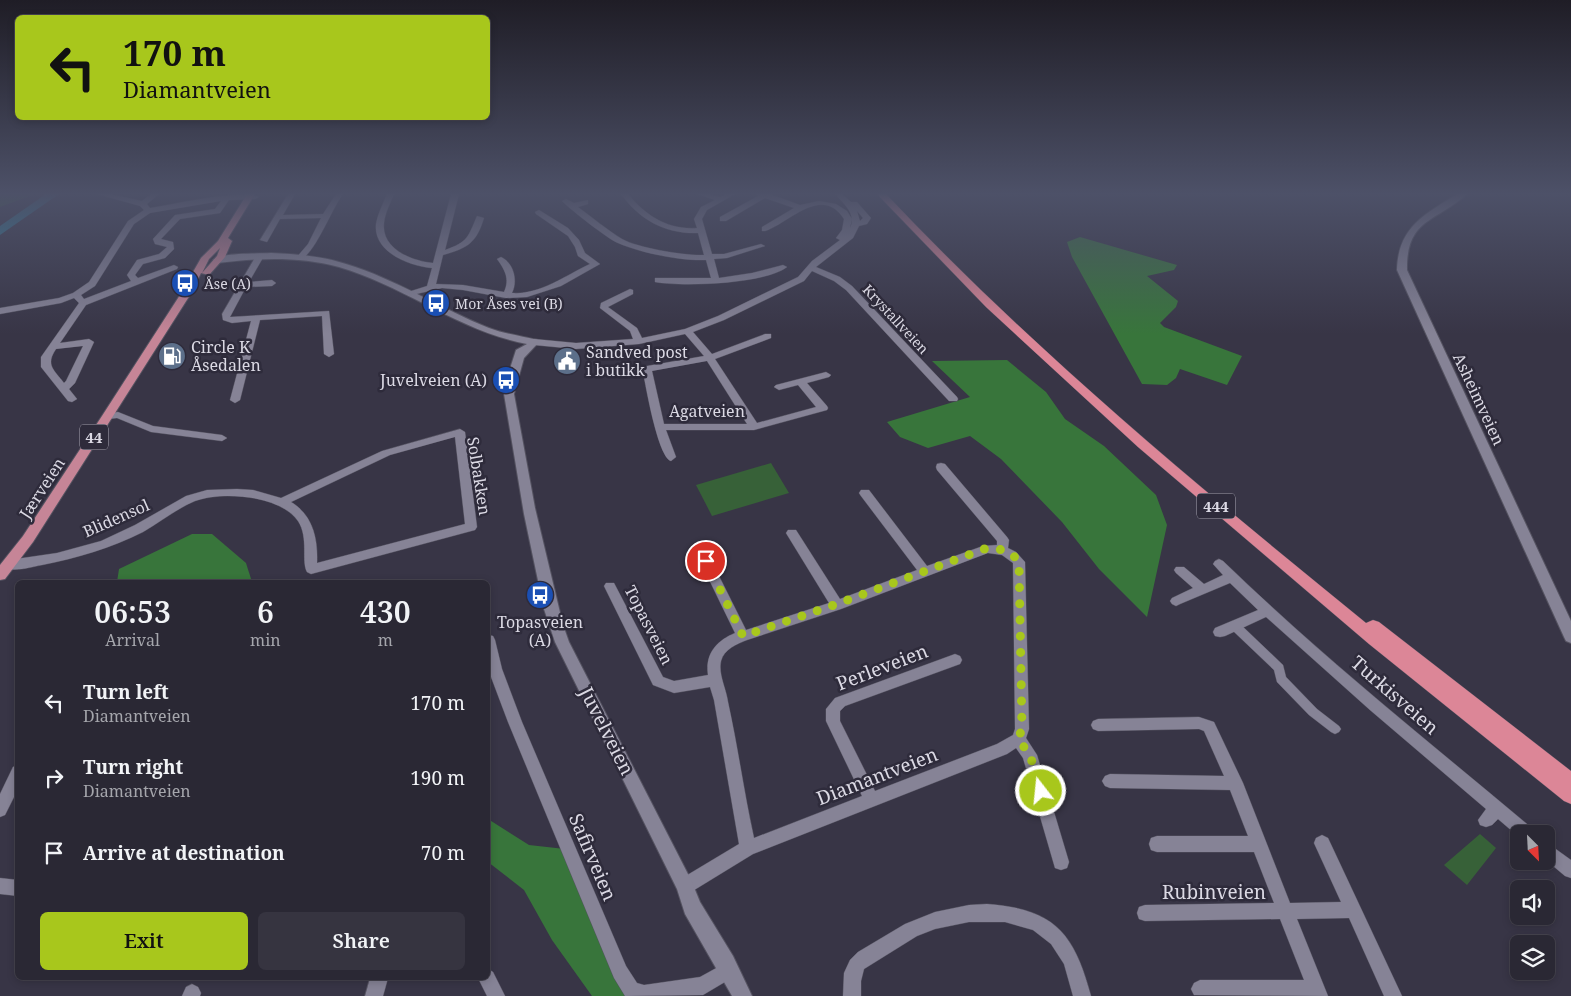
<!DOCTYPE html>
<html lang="en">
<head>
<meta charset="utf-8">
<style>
	body { margin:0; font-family:"Noto Serif",serif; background:#363440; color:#f1f3f6; height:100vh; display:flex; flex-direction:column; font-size:19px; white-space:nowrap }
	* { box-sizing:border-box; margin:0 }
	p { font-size:16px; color:#a5a6ac }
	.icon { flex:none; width:28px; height:28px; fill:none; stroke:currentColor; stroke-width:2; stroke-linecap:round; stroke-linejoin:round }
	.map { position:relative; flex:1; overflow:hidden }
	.drawer { position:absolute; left:15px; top:580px; width:475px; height:400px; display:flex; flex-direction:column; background:#2a2834; border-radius:8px; box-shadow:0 2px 8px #0003,0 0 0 1px #46444f }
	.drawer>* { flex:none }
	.banner { position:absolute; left:15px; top:15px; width:475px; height:105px; border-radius:8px; box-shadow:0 2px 8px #0003,0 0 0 1px #46444f; background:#a8c71c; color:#111; overflow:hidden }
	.needle { width:32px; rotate:156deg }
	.buttons { position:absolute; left:1510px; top:825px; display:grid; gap:10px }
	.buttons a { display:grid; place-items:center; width:45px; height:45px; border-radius:8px; background:#2a2834; box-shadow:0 2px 8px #0003,0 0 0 1px #46444f; font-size:25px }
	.pin { position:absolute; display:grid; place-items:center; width:42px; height:42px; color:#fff; margin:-21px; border:2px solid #fff; border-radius:50%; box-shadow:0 1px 5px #0007 }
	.me { position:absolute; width:55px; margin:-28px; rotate:344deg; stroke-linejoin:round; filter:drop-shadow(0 0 4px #0008) }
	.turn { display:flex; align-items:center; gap:18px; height:105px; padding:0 25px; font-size:22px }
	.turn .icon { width:65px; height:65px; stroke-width:2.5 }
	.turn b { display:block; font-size:35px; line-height:42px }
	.eta { display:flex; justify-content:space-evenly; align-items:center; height:85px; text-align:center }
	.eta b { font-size:30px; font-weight:600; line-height:35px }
	.primary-button { display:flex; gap:10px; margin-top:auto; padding:10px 25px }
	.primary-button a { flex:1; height:58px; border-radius:8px; background:#a8c71c; color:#111; font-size:20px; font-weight:600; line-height:58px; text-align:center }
	.primary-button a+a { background:#363440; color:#f1f3f6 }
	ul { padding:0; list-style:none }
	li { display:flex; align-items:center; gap:15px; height:75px; padding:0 25px }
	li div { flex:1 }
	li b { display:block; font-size:19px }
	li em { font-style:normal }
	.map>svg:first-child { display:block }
	.green { fill:#376138 }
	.forest { fill:#38753b }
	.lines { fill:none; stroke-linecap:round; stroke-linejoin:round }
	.river { fill:#2d7f9a; fill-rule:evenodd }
	.pedestrian-casing { stroke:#545260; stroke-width:1 }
	.minor-casing { stroke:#545260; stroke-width:1 }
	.tertiary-casing { stroke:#545260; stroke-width:2 }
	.secondary-casing { stroke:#545260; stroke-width:2 }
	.primary-casing { stroke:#545260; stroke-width:2 }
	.trunk-casing { stroke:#545260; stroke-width:1 }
	.pedestrian { fill:#868396; fill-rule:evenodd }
	.minor { fill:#868396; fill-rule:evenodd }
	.tertiary { fill:#868396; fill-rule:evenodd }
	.secondary { fill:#868396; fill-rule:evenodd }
	.primary { fill:#c68597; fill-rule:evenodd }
	.trunk { fill:#dc8697; fill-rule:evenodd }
	.route { stroke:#a8c71c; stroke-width:9; stroke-dasharray:0 16.2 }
	.labels { text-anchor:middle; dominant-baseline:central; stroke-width:5; stroke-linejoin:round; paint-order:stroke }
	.far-poi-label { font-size:14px; fill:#dbd9e4; stroke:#2e2b3b; text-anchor:start }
	.far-street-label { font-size:14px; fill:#dbd9e4; stroke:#2e2b3b }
	.shield { fill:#2e2b3b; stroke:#a7a5b1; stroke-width:1 }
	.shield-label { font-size:15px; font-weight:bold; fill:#dbd9e4 }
	.poi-label { font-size:16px; fill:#dbd9e4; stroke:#2e2b3b; text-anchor:start }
	.street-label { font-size:16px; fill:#dbd9e4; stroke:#2e2b3b }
	.near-street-label { font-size:19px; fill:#dbd9e4; stroke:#2e2b3b }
</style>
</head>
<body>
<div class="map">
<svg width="1571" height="996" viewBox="0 0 1571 996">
	<rect width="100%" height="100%" fill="#383546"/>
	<g class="green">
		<path d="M0 194H35L0 207Z"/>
		<path d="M771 463 789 493 712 516 696 485Z"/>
		<path d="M1480 834 1496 848 1467 885 1444 865Z"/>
	</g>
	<g class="forest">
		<path d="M1080 237 1177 265 1174 270 1147 276 1178 301 1176 307 1160 323 1164 327 1242 356 1227 385 1180 369 1176 378 1167 385 1142 384 1072 257 1067 242Z"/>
		<path d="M1007 360 1046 392 1065 419 1104 446 1156 495 1167 525 1147 617 1099 569 1062 522 1001 459 970 436 928 448 900 437 887 422 970 397 932 361Z"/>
		<path d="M192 534H212L246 563 252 582H117L119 569Z"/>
		<path d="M488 819 529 845 565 849 630 996H592L552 940 524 890 488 862Z"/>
	</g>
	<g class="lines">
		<path class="river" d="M46 194H59L0 235V226Z"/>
		<g class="pedestrian-casing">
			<path id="pedestrian" d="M1235 622 1239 623 1283 665 1286 677 1317 709 1339 726 1341 729 1339 732 1335 734 1331 732 1309 715 1277 682 1274 670 1231 629 1230 626 1231 623Z"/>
		</g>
		<g class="minor-casing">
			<g id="minor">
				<path d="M97 194H110L142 201 151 194H159L147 204 150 208C169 205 245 188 259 197L255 199 229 200 220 213 180 219 161 239 173 242 174 249 165 258 143 264 135 275 138 278 174 265 178 267 177 269 86 305 60 343 89 339 94 342 75 383 69 389 77 399 72 402 68 401 41 367V357L79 303 74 298 61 303 0 314V308L59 298 73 293 89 282 128 221 144 210 140 206ZM221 201 215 209 175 215 153 239 155 244 167 247 159 254 137 260 127 275 131 281 84 299 81 295 95 286 134 224 150 213ZM83 346 66 381 64 383C54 370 45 365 56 349Z"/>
				<path d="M288 194H295L283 215 323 214 336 194H343C331 210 315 254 300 260L296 258 308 244 321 218 280 219 267 242 260 240Z"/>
				<path d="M387 194H394C390 204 385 213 384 223 381 249 412 261 433 263L451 194H459L445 250C468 242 468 237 477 216L484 218C476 244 467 248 443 255L436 284 463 285 504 292C510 279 505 270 497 259L501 257C514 263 518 281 512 293 540 295 566 275 590 264L578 256 575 247 568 236 536 214 535 212 539 210 568 228 579 240 585 253 600 264 561 286 527 297 506 298 463 290 442 288 408 296V292L427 286 432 268C409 266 373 252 376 224 378 213 383 204 387 194Z"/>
				<path d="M621 194H628C646 216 668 230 697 228L694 219 701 207 715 200 697 194H709L720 197 726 194H735L707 210 702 219 712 254H724L761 244 765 246 727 258 714 259 719 278 752 273 783 265 787 267C765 284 682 287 655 282V278H711L706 260C681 261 641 253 618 243 608 239 571 210 562 201L566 199 574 203 588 200V204L578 207C592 217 607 230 622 239 638 248 686 256 704 255L698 233C665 234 640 220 621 194Z"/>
				<path d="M757 194H770L800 205 819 201 836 204 847 211 852 219 850 228C857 214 843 203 835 194H842L851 202H857L871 218 867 224 859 226 853 238 816 267 840 277 852 286 957 397 958 399 957 401H949L846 290 834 281 812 271 804 281 724 320 693 332 712 354 765 334H771V338L715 359 757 423 816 407 798 385 779 390 774 387 776 385 826 372 831 375 829 377 807 383 827 406 828 408 827 410 754 430H666L676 457 671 461C658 457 646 387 643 372L614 374 609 371 614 368 647 366 704 356 685 334 639 344 576 349 534 345 529 342 534 339 576 343 633 339 630 331 600 308 601 303 630 289 633 290V294L608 307 637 328 642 338 685 329 718 316 798 277 812 261 840 240 836 238 842 230 844 219C822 184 789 223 765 231H762V227L794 208 765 198 726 221H720V217L758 196ZM857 211 863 218 860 221ZM707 361 747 424H664L652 371Z"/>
				<path d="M257 254 264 256 249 282 272 280 276 283 272 286 246 287 230 317 329 311 334 354 329 357 324 354 322 316 260 320 240 400 235 403 230 400 251 321 232 323 223 320 222 314Z"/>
				<path d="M118 412 153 426 222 435 227 438 222 441 151 432 117 418 108 419 103 416 104 414Z"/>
				<path d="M460 429 465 432 477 527 475 530 311 574 307 572C301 561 309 538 298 521 280 495 222 491 195 501 178 508 160 522 143 532 111 548 77 558 42 565 31 567 16 572 5 568L3 565 5 562 9 560 57 553 101 541 135 525 186 496 207 490 237 489 253 490 281 498 382 451ZM455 437 465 524 317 563C318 539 313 515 291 502L390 455Z"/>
				<path d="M941 463 945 464 1007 537 1009 540 1008 548 1016 552 1025 562 1029 729 1026 738 1037 755 1069 862 1067 868 1061 870 1055 868 1023 758 1016 748 1007 754 753 854 691 892 685 894 679 892 677 886 679 880 739 844 714 700 710 687 674 693 653 685 604 586 606 583H614L663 677 674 681 708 675C705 654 716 641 735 633L700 561 702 558H710L746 630 829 603 786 533 788 530H796L840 599 917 570 861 496 859 493 861 490H869L927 566 983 546 997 545V541L937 470 936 467 937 464ZM988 553 1002 555 1013 563 1015 729 1013 735 997 744 875 791 840 721V711L845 706 960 664 962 660 960 656 955 654 835 698 826 709V721L862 796 754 838C744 793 738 747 728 702 726 688 718 674 721 661 724 649 737 644 747 640L841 609Z"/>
				<path d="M1219 559 1223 561C1321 656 1428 741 1533 829L1535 834H1519V837L1498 819 1492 825 1486 827 1480 825 1478 820 1486 809 1370 710 1266 617 1225 636 1220 637 1215 636 1213 632 1215 628 1258 610 1230 583 1180 604 1176 606 1172 604 1170 601 1172 598 1193 588 1176 573 1174 570 1176 567H1184L1204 584 1223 575 1213 564 1215 561Z"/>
				<path d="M488 635 493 636 495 640 502 669 522 722 626 966 637 983 644 985 700 977 729 961 735 964 738 970 735 976 703 995 625 996 614 978 508 722 488 669Z"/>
				<path d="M1199 717 1214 722 1243 783 1290 903 1341 902 1314 843 1316 838 1322 835 1328 838 1402 996H1384L1349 918 1297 919 1328 996 1194 995 1191 989 1194 983 1200 980H1304L1280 919 1145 921 1139 919 1137 913 1139 907 1145 905 1274 903 1254 852H1157L1151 850 1149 844 1151 838 1157 836H1248L1230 790 1110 788 1105 786 1102 781 1105 776 1110 774 1224 776 1204 731 1199 729 1098 731 1093 729 1091 725 1093 721 1098 719Z"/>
				<path d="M18 765V789L5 815 0 817V794L13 767Z"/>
				<path d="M1546 842 1571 860V878L1565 876 1546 860Z"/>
				<path d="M0 878 18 880V896L0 894Z"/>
				<path d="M987 904C1055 909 1074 933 1091 996H1073L1064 964 1051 944 1033 930 1005 922H969L935 929 917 936 864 969 861 981V996H843L844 973 850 960 858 952 905 924 935 912 969 905Z"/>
				<path d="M488 969 493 972 505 996H487L478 978H488Z"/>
				<path d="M370 978H388L383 996H365Z"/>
				<path d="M192 984 198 987 201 993 200 996H182L186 987Z"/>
			</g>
		</g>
		<g class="tertiary-casing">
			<path id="tertiary" d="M271 253C296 254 322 256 346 264 396 279 441 309 489 328 505 334 521 336 538 340L539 342 524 358 514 394 535 508 563 625 569 642 691 880 700 902 733 956 752 996H732L685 914 677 889 555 642 544 609 524 514 504 394 505 384 516 350 527 344C459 331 404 286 339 267 299 256 257 258 217 263L213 260C223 252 256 254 271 253Z"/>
		</g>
		<g class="secondary-casing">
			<path id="secondary" d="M1457 194H1467C1437 222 1406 218 1407 270L1571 621V643L1566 641 1564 637 1397 270C1398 227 1424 215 1457 194Z"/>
		</g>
		<g class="primary-casing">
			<path id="primary" d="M247 194H255L228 238 232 241 225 257 209 275 201 273 190 295 33 542 5 579 0 580V565L23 536 102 416 180 295 201 258 218 241ZM220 248 217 256 202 273 209 259Z"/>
		</g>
		<g class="trunk-casing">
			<path id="trunk" d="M877 194H886C1034 351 1200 488 1366 623L1373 620 1379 622 1571 771V804L1564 801 1369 644 1138 447 986 307Z"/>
		</g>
		<use href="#pedestrian" class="pedestrian"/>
		<use href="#minor" class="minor"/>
		<use href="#tertiary" class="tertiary"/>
		<use href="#secondary" class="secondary"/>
		<use href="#primary" class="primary"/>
		<use href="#trunk" class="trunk"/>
	</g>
	<linearGradient id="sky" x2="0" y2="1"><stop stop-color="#1f1d26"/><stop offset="0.58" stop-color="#4d5168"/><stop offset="1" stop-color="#4d5168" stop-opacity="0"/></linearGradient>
	<rect width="1571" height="334" fill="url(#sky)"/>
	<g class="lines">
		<path class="route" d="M706 561 743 636 837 604 987 548C1001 549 1010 550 1019 562L1022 729 1018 739 1030 755 1041 791"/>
	</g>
	<defs>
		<g id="bus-disc" transform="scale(1.4375)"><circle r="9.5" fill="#1a4fb4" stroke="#2e2b3b"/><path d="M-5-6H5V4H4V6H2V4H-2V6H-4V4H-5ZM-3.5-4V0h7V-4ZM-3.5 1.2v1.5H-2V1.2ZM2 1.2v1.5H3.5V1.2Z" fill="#fff"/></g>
		<g id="fuel-disc" transform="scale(1.4375)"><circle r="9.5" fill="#5c6f8a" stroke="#2e2b3b"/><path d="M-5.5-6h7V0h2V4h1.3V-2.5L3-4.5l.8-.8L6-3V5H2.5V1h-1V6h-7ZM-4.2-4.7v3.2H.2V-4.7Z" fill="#fff"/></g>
		<g id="civic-disc" transform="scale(1.4375)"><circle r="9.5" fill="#5c6f8a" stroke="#2e2b3b"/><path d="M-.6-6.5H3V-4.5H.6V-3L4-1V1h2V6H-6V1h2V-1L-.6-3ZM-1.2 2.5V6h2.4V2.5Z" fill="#fff"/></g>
	</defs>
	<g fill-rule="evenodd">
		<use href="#bus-disc" x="185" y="283"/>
		<use href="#bus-disc" x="436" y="303"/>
		<use href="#fuel-disc" x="172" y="356"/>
		<use href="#civic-disc" x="567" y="361"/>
		<use href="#bus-disc" x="506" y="380"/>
		<use href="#bus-disc" x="540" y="595"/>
	</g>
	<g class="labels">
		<g class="far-poi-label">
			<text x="204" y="283">Åse (A)</text>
			<text x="455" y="303">Mor Åses vei (B)</text>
		</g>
		<g class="far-street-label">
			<text transform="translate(896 319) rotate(47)">Krystallveien</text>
		</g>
		<g class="shield">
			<rect x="80" y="424.5" width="28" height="25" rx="4"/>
			<rect x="1197" y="493.5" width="38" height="25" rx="4"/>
		</g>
		<g class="shield-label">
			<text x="94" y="437">44</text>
			<text x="1216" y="506">444</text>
		</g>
		<g class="poi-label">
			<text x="191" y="347">Circle K<tspan x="191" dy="18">Åsedalen</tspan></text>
			<text x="586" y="352">Sandved post<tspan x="586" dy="18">i butikk</tspan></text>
			<text x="487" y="380" text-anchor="end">Juvelveien (A)</text>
			<text x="540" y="622" text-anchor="middle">Topasveien<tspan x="540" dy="18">(A)</tspan></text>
		</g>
		<g class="street-label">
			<text transform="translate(1479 399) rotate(65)">Asheimveien</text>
			<text x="707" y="411">Agatveien</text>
			<text transform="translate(479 476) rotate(81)">Solbakken</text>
			<text transform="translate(42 488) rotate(-57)">Jærveien</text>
			<text transform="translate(116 518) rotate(-24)">Blidensol</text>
			<text transform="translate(649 625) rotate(63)">Topasveien</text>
		</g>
		<g class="near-street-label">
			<text transform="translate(882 667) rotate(-21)">Perleveien</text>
			<text transform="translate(1395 695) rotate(41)">Turkisveien</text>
			<text transform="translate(607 731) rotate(63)">Juvelveien</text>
			<text transform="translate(877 776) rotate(-21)">Diamantveien</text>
			<text transform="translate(593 857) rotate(67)">Safirveien</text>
			<text x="1214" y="892">Rubinveien</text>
		</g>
	</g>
</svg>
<div class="buttons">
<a><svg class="needle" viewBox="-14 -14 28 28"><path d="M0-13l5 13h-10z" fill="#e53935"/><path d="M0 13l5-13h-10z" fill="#a5a6ac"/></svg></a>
<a><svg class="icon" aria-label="sound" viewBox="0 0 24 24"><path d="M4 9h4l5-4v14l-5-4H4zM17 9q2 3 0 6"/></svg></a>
<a><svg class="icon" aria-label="layers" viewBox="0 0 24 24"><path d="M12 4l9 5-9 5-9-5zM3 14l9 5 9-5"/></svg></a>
</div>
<div class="pin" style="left:706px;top:561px;background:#d93025"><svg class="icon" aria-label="arrive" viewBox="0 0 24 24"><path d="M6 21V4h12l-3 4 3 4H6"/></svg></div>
<svg class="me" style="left:1041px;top:791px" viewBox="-20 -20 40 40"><circle r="17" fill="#a8c71c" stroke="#fff" stroke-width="3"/><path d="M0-11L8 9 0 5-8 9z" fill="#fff"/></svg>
<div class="banner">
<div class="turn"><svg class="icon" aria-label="left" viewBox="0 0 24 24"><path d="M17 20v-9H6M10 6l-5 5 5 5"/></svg><div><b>170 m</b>Diamantveien</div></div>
</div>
<section class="drawer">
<div class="eta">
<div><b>06:53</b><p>Arrival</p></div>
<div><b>6</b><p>min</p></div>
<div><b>430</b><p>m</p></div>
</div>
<ul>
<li><svg class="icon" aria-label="left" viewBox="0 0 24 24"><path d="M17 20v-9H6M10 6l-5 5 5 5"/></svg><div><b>Turn left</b><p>Diamantveien</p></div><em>170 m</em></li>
<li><svg class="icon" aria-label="right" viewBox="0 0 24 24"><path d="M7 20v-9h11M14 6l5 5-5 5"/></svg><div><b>Turn right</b><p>Diamantveien</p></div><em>190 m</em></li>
<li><svg class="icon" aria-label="arrive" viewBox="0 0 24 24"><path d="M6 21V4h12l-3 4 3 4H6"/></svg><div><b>Arrive at destination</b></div><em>70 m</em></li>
</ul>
<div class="primary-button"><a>Exit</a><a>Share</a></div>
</section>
</div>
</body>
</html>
